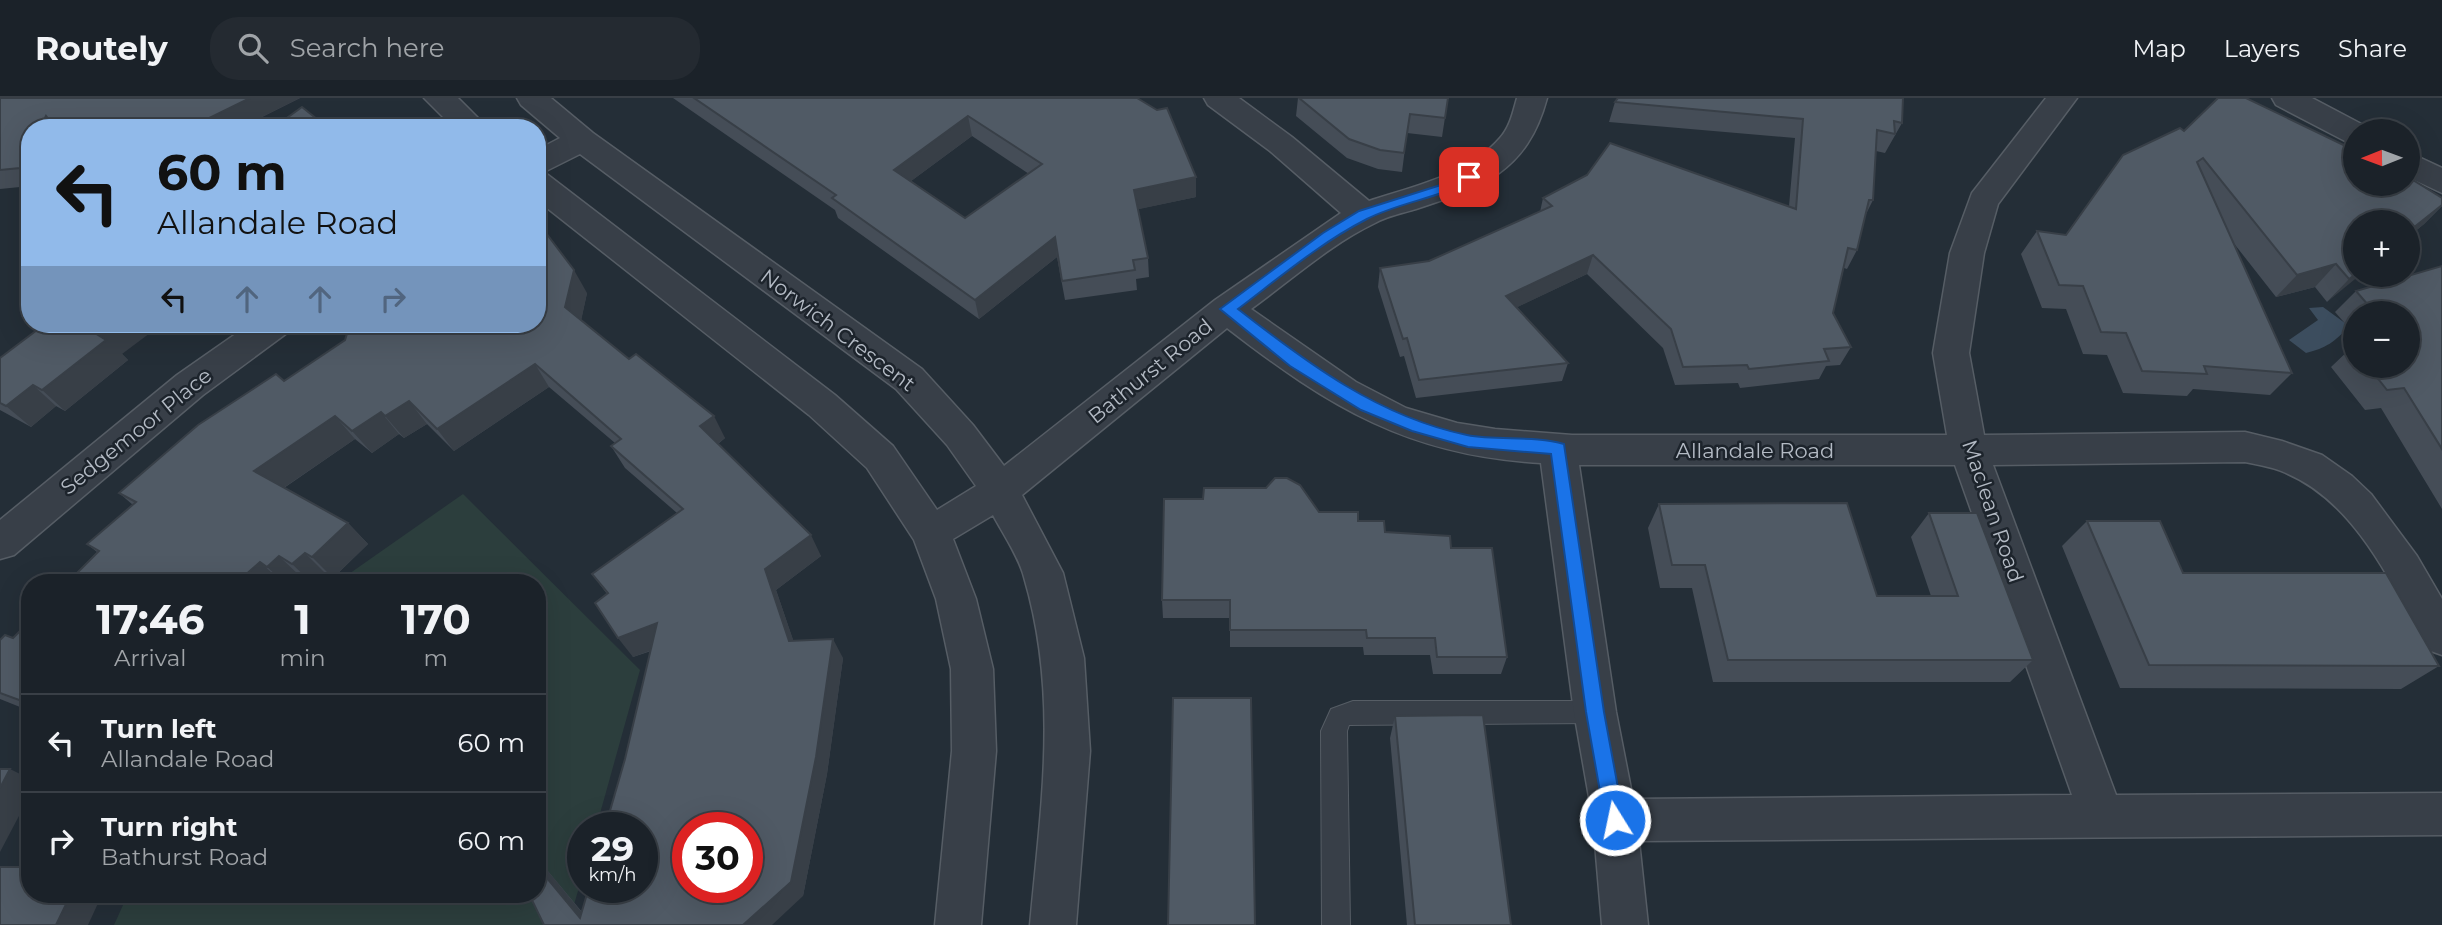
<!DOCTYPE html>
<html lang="en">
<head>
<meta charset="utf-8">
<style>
	body { margin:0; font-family:Montserrat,sans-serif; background:#242a31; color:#f1f3f6; height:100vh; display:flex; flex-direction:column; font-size:26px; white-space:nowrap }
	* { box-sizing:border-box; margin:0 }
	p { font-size:23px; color:#a0a4a8 }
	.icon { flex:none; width:38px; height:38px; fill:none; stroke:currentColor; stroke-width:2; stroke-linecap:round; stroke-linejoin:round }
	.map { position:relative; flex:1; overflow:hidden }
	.sheet { position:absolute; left:21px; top:476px; width:525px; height:329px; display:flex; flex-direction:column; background:#1b2229; border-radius:28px; box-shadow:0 7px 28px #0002,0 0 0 2px #393f46 }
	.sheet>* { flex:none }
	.hud { position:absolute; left:21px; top:21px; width:525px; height:214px; border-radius:28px; box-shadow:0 7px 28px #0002,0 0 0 2px #393f46; background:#91baea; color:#111; overflow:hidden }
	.needle { width:46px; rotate:269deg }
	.controls { position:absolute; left:2343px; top:21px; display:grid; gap:14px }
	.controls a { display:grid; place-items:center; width:77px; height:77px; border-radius:50%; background:#1b2229; box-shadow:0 7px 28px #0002,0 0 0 2px #393f46; font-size:35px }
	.speed { position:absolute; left:567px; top:714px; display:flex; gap:14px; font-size:35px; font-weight:700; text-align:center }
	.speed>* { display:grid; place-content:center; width:91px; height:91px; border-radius:50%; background:#1b2229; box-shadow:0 7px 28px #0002,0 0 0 2px #393f46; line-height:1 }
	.speed small { font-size:18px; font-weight:400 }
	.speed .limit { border:10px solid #d22; background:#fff; color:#111 }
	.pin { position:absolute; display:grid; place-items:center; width:60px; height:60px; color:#fff; margin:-30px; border-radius:14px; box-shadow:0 4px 10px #0006 }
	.me { position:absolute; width:77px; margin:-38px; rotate:350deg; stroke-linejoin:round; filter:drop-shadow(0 0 5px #0008) }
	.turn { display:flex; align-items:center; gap:24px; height:147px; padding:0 21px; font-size:32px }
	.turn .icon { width:91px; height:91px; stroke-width:2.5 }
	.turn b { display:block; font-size:49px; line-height:60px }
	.lanes { display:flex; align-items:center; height:66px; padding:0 21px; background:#0003; justify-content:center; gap:35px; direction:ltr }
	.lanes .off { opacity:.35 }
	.eta { display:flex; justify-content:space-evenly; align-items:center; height:119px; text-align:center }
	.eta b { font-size:42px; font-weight:700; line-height:49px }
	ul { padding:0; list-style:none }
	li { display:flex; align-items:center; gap:21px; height:98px; padding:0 21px; border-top:2px solid #393f46 }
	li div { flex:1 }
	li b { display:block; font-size:26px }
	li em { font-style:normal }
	header { display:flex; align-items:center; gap:42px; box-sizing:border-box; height:98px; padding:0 35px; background:#1b2229; border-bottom:2px solid #393f46 }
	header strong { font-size:33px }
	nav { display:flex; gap:38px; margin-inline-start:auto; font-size:24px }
	.search { width:490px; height:63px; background:#242a31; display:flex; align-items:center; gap:18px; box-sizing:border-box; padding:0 24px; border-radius:28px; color:#a0a4a8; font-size:26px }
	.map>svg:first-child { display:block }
	.green { fill:#2c3e3d }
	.water { fill:#3c4d5e }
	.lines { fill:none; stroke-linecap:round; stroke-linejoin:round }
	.service-casing { stroke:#565d65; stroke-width:2 }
	.minor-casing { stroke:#565d65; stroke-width:3 }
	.service { fill:#383f48; fill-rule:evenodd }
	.minor { fill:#383f48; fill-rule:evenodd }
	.wall { fill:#454d57; fill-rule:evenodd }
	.shaded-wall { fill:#383f47 }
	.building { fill:#505a65; stroke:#383f47; stroke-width:2; fill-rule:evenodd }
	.route { fill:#1a73e8; stroke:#114b97; stroke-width:2 }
	.labels { text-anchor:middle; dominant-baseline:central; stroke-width:5; stroke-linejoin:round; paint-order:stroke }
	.street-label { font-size:21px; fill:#b3bac4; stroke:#1d242c }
</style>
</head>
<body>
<header>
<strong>Routely</strong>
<div class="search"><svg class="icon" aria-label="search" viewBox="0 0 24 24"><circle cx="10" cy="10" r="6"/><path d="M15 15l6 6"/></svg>Search here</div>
<nav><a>Map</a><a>Layers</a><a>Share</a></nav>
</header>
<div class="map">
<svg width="2442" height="827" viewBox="0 0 2442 827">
	<rect width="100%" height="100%" fill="#242e37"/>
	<path class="green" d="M463 396 640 572 596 730H583V776L568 827H114L128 796H537V485H336Z"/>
	<path class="water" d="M2323 209 2349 228C2335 244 2326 250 2306 255L2289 242 2318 222 2309 210Z"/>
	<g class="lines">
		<g class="service-casing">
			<path id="service" d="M1353 603H1595L1604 606 1608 614 1604 622 1595 625 1349 627 1347 633 1350 827H1322L1321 633 1331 611Z"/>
		</g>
		<g class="minor-casing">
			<g id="minor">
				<path d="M424 0H458L488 30H454Z"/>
				<path d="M517 0H551L593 35 922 271 973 327 1004 368 1215 202 1341 115 1270 53 1208 7 1204 0H1239L1292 39 1369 103C1414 88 1468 77 1500 40 1510 29 1513 14 1517 0H1547C1527 74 1483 89 1416 111 1403 115 1387 118 1375 125 1331 146 1291 182 1251 211L1356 284 1406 310 1457 325 1495 331 1572 337H1947L1933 255 1950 155 1972 95 2046 0H2077L1998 106 1984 155 1969 255 1984 337 2245 334 2282 343 2322 357 2352 378 2371 396 2417 458 2442 501V557L2428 552C2393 489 2357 405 2286 375 2274 369 2259 367 2245 364L1993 367 2116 697 2442 695V737L1639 743 1648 827H1602L1593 722 1574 614 1541 365C1409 358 1329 309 1227 230L1022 397 1063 475 1084 560 1090 653 1076 827H1030C1041 707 1059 597 1024 479 1018 457 1003 436 993 417L953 441 976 501 993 571 996 653 981 827H935L952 653 951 571 936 501 914 442 867 370 809 317 537 102V52L560 40 521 7ZM580 56 896 291 947 347 976 388 937 412 893 348 835 297 548 77 542 75ZM1579 367H1955L2072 697 1633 701 1616 614Z"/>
				<path d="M2272 0H2312L2367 29 2370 33H2356V46L2345 43 2276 7Z"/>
				<path d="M2408 54 2442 70V95L2408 79Z"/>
				<path d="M250 226H292L287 235 203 297 14 457 0 461V422L177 277Z"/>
			</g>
		</g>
		<use href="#service" class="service"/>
		<use href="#minor" class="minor"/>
	</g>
	<g class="wall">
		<path d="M0 0H300L240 30H30V88L0 91Z"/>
		<path d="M673 0H1137L1157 12 1196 99 1138 111 1148 160 1149 179 1136 181 1137 192 1065 202 1057 159 979 221 838 120 835 112ZM972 38 1029 76 965 120 911 83Z"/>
		<path d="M1298 0H1448L1442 39 1407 35 1402 74 1378 71 1347 60 1296 18Z"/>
		<path d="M1903 0 1902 25 1885 55 1876 53 1873 102 1865 118 1857 152 1847 171 1844 170 1833 215 1851 249 1840 267 1826 268 1819 281 1740 290 1738 285 1675 287 1663 250 1587 176 1517 209 1568 265 1562 283 1416 300 1404 258 1400 259 1378 189 1380 170 1429 163 1540 114 1543 100 1789 108 1795 40 1609 24 1615 4Z"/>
		<path d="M2184 33 2442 100V108L2424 126 2408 139V124L2327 204 2315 189 2276 199 2232 143 2292 275 2270 297 2193 291 2187 298 2123 295 2107 257 2083 256 2066 211 2042 210 2021 156 2037 133 2066 137Z"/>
		<path d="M2442 168V411L2381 310 2365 312 2331 269 2352 249 2356 248V268H2408V215H2356V238L2335 214 2356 193Z"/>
		<path d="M587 195 581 222 725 340 718 346 821 458 776 492 793 542 843 560 827 676 803 798 544 827 537 796V764L547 772 582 814 625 661 651 553 633 559 607 496 592 476 677 415 625 370 611 348 615 345 549 289 454 353 427 326 404 340 399 336 372 355 355 341 284 390 348 425 368 446 333 480 326 476 317 485H311L301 479 295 485H67L97 454 87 446 133 407 119 395 284 283Z"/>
		<path d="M122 256 128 262 65 313 56 308 31 329 0 312V260Z"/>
		<path d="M1659 406 1877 498H1931L1911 439 1929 415 2033 562 2010 584H1713L1692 490H1660L1648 430Z"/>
		<path d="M1319 414 1358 423 1385 434 1451 450 1507 559 1501 576H1433L1430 557H1364L1363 549H1230V520H1163L1162 502Z"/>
		<path d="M2087 423 2183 475 2439 568 2401 591 2120 590 2062 448Z"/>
		<path d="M30 523V613L0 601V542L13 540Z"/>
		<path d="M1395 618 1511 827H1407L1390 640Z"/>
	</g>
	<g class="shaded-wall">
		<path d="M250 0H300L240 30H189Z"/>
		<path d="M46 18 57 30H40Z"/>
		<path d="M968 18 972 38 899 92 894 72Z"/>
		<path d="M30 51V80L20 70Z"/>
		<path d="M1196 79V99L1135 112 1134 92Z"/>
		<path d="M2442 107 2424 126 2408 139V134Z"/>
		<path d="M1055 139 1057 159 979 221 975 202Z"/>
		<path d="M1593 157 1587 176 1501 217 1506 198Z"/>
		<path d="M2336 166 2315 189 2276 199 2297 177Z"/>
		<path d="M574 172 587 195 579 233 565 209Z"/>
		<path d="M2356 176 2360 177 2327 204 2349 181Z"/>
		<path d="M113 226H162L122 256 128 262 65 313 42 292 98 237Z"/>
		<path d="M535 266 549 289 454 353 437 331Z"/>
		<path d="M33 287 56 308 31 329 6 308Z"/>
		<path d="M409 303 427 326 404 340 385 318Z"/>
		<path d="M381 314 399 336 372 355 352 333Z"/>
		<path d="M335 318 355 341 276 395 254 373Z"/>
		<path d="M714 318 725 340 711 351 700 328Z"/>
		<path d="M348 425 368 446 333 480 312 459Z"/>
		<path d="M811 437 821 458 776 492 800 562 789 543 765 471Z"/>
		<path d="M305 455 326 476 317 485H312L292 466Z"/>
		<path d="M279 458 301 479 295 485H285L267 469Z"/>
		<path d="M260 464 283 485H236Z"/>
		<path d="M657 525 671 545 633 559 618 540Z"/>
		<path d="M833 541 843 560 827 676 803 798 772 827H743Z"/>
		<path d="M10 671 30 681V697L0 754V690Z"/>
		<path d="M537 764 547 772 592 827 580 820 537 768Z"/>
		<path d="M71 796H91L100 801 88 827H56Z"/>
	</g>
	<g class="building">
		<path d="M0 0H250L189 30H55L46 18 40 30H30V51L20 70 0 72Z"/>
		<path d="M694 0H1137L1157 12 1167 10 1196 79 1134 92 1148 160 1133 162 1135 172 1062 183 1055 139 975 202 832 100 836 97ZM968 18 1042 66 965 120 894 72Z"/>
		<path d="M1299 0H1448L1445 20 1410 16 1404 55 1380 52 1349 41Z"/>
		<path d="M1618 0H1903L1902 25 1894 23 1895 36 1877 32 1873 102H1869L1857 152 1848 150 1833 215 1851 249 1824 251 1829 263 1749 271 1747 267 1683 269 1671 231 1593 157 1506 198 1568 265 1419 282 1407 240 1403 241 1380 170 1429 163 1552 108 1543 100 1587 77 1610 45 1796 111 1803 21 1615 4Z"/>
		<path d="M2218 0H2246L2356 53V86H2408V79L2442 100V107L2408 134V124H2356V176L2349 181 2336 166 2297 177 2203 60 2197 64 2292 275 2204 268 2207 276 2142 273 2126 235 2101 234 2083 188 2059 187 2037 133 2066 137 2123 57 2180 30 2184 33Z"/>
		<path d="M302 9 328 30H273Z"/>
		<path d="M537 123 574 172 565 209 629 261 636 256 714 318 700 328 811 437 765 471 789 543 833 541 816 659 791 784 743 827H544L529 796H537V768L580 820 589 789H642V730H605L625 661 657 525 618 540 595 505 608 495 592 476 683 411 611 348 621 341 535 266 437 331 409 303 385 318 381 314 352 333 335 318 254 373 348 425 312 459 305 455 292 466 279 458 267 469 260 464 236 485H67L99 453 87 446 136 404 119 395 198 327 276 276 284 283 345 242 350 226H537ZM688 730H747V789H688Z"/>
		<path d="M2442 168V351L2404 290 2387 292 2368 268H2408V215H2375L2356 193Z"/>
		<path d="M45 226H113L98 237 106 242 42 292 33 287 6 308 0 305V260Z"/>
		<path d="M1275 380H1287L1300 387 1319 414H1358V423H1384L1385 434 1450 438 1451 450H1492L1507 559H1437L1435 540H1367L1366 532H1230V502H1162L1164 401H1203L1204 390H1266Z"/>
		<path d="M1847 405 1877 498H1958L1929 415H1977L2033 562H1728L1705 467H1672L1659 406Z"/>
		<path d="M2087 423H2160L2183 475H2386L2439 568 2149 567Z"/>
		<path d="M30 523V606L0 595V542L5 537 13 540Z"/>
		<path d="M1173 600H1251L1255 827H1168Z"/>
		<path d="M1483 617 1511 827H1415L1395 618Z"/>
		<path d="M0 671H10L0 690Z"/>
		<path d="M0 769H30V784L27 788H30V796H71L56 827H0Z"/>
	</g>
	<path class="route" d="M1469 74 1473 76V82C1440 100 1400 104 1367 121 1320 145 1279 180 1238 211 1307 265 1379 319 1467 337 1498 343 1534 337 1564 346L1604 614 1624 722 1621 728 1615 731 1608 728 1605 722 1586 614 1551 356 1468 349 1412 333 1361 312 1290 268 1220 211 1323 135 1359 113 1447 85Z"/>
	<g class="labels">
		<g class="street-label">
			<text transform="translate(838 232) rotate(37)">Norwich Crescent</text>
			<text transform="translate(1150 273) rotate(-39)">Bathurst Road</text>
			<text transform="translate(136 333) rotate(-39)">Sedgemoor Place</text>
			<text x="1755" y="352">Allandale Road</text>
			<text transform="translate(1993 413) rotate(71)">Maclean Road</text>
		</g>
	</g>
</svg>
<div class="controls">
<a><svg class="needle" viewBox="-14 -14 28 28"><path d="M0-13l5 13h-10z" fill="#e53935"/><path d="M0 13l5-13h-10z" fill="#a0a4a8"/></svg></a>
<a>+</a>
<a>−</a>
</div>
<div class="speed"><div>29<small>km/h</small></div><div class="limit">30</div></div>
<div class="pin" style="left:1469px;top:79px;background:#d93025"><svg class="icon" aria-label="arrive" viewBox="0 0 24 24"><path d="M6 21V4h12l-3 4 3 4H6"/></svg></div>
<svg class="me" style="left:1615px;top:722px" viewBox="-20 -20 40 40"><circle r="17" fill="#1a73e8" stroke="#fff" stroke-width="3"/><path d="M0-11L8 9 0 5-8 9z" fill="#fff"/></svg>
<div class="hud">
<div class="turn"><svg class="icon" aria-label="left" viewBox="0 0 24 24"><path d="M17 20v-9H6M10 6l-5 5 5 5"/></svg><div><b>60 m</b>Allandale Road</div></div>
<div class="lanes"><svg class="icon" aria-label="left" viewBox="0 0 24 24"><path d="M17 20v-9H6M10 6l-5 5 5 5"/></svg><svg class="icon off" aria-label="ahead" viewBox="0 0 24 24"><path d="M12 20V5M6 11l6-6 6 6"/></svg><svg class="icon off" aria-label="ahead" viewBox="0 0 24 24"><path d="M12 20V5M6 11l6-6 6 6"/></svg><svg class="icon off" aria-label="right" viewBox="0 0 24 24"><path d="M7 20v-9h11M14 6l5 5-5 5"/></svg></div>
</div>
<section class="sheet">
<div class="eta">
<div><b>17:46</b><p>Arrival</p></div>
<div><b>1</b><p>min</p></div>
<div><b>170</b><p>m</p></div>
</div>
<ul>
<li><svg class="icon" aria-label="left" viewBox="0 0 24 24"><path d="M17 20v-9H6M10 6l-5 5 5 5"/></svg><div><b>Turn left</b><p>Allandale Road</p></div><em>60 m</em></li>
<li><svg class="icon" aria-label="right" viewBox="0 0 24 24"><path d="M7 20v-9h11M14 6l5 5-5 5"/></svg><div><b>Turn right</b><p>Bathurst Road</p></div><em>60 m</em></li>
</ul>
</section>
</div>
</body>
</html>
